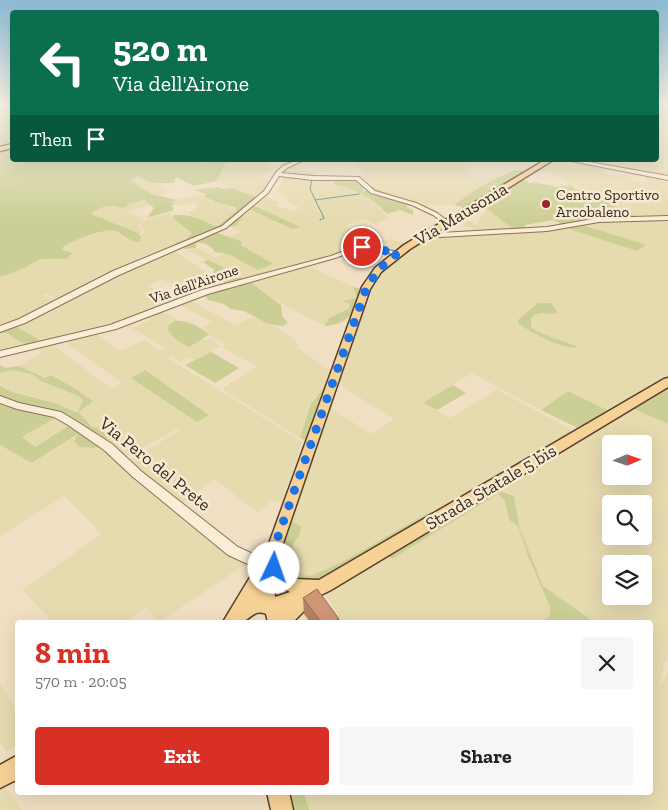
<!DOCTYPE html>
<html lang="en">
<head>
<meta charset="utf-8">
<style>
	body { margin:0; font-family:"Zilla Slab",serif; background:#f6f6f6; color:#222; height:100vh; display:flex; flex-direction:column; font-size:19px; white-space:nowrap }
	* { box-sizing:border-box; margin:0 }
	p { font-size:16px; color:#767676 }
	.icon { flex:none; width:28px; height:28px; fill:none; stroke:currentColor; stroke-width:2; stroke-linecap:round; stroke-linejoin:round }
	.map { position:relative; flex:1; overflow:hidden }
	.side { position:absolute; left:15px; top:620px; width:638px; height:175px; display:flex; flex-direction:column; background:#fff; border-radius:5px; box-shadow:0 5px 20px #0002 }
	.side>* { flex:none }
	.hud { position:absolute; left:10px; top:10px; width:649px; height:152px; border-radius:5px; box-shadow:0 5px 20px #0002; background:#0b6e4f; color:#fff; overflow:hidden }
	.needle { width:32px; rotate:88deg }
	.controls { position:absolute; left:602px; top:435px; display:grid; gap:10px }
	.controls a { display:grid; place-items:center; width:50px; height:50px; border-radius:5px; background:#fff; box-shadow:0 5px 20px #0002; font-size:25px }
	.pin { position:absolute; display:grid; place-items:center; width:42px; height:42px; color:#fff; margin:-21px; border:2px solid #fff; border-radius:50%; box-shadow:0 1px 5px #0007 }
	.me { position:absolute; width:55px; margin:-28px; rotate:3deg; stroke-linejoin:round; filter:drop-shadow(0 0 4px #0008) }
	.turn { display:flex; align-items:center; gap:18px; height:105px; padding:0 20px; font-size:22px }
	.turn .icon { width:65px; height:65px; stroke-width:2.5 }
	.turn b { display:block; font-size:35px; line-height:42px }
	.then { display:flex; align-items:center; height:48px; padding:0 20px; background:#0003; gap:10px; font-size:19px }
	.round { display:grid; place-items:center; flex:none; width:52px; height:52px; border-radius:5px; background:#f6f6f6 }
	.headline { display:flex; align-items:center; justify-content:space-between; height:85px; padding:0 20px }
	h1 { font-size:30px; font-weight:700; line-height:38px; color:#d93025 }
	.action { display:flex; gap:10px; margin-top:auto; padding:10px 20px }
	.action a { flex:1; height:58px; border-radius:5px; background:#d93025; color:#fff; font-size:20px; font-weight:700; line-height:58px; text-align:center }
	.action a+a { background:#f6f6f6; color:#222 }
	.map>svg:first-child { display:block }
	.farmland { fill:#e6daaf; fill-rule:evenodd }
	.green { fill:#cccf95; fill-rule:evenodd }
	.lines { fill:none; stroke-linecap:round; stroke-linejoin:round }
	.stream { stroke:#6b9185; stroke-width:1 }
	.minor-casing { stroke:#8b7058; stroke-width:2 }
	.major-casing { stroke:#593e2c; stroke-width:3 }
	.minor { fill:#faedd5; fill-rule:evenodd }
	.major { fill:#f6d297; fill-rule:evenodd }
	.wall { fill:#b38165 }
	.shaded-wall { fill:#926952 }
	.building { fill:#d09675; stroke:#926952 }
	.route { stroke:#1a73e8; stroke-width:9; stroke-dasharray:0 16.2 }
	.poi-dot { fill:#9d252d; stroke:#f7ead2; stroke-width:2 }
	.labels { text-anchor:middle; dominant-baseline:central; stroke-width:5; stroke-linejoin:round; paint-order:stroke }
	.far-poi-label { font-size:15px; fill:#3a291d; stroke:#f7ead2; text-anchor:start }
	.far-street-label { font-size:15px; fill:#3a291d; stroke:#f7ead2 }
	.street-label { font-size:18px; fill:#3a291d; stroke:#f7ead2 }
</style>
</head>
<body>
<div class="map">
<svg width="668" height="810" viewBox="0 0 668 810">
	<rect width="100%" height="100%" fill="#f0dfc2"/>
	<g class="farmland">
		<path d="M656 106 668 109V377L611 412 568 391 541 410 472 373 424 403 450 418 497 390 576 432 310 585 279 556 299 535 290 520 329 407 371 434 394 419 337 383 367 294 378 274 409 248 420 246 436 237H454L456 235 565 228 637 251 645 245 580 224 639 218 555 175 535 171 553 160H656ZM605 165 659 177H646L647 182 632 181 633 177 604 174Z"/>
		<path d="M249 160H262L267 162 266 167 273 169 261 177 273 182 257 198 216 181 226 163Z"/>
		<path d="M354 160H479L465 170 472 177 505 176 478 188 454 205 446 204 442 206 430 204 424 208 375 189 366 180Z"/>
		<path d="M287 169 316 172 313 176 284 174 333 178 335 185 357 190 377 204 388 218 375 224 364 219 345 226 357 232 346 237 358 240 369 234 384 241 391 239 406 244 396 251 363 245 330 256 246 279H236L228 276 221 266 189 251 198 248 216 258 224 254H228L258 270 274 264 230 238 232 235 241 232 232 227 236 226 249 210 292 229 299 227 253 204 265 197H269L279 203 277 205 278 207 286 208 290 211 300 208 285 199 287 198 276 190 282 186 279 184 283 183 282 173Z"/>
		<path d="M138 176 168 188 170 191 158 196 144 191 129 180Z"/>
		<path d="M195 195H203L214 202 224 203 237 210 218 226H214L209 221 188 216 192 215 188 212 197 209 196 202 178 206 170 202Z"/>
		<path d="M139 200H144L150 205 129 212 142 220 138 226 143 232 139 234 90 214 106 206 126 204Z"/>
		<path d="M487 208 513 229 481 232 460 224 469 221 477 224Z"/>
		<path d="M168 213 192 233 180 241 179 245 158 254 141 256 139 259 110 272 62 300 44 293 43 296 59 301 25 318 0 327V277L20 270 41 259 60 260 63 247 73 241 102 231H114L132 241 144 233 145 230 140 225 143 221Z"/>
		<path d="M173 250 225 284 194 296 162 279 148 286 175 303 141 317 38 345V339L13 325 62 305 120 273Z"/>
		<path d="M308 266 353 287 357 294 354 299H342L350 305V308L329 318 325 326 282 304 250 282Z"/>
		<path d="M188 299 235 325 253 317 272 325 285 332 299 345 296 347 331 371 325 386 311 404 300 438 222 389 257 366 221 347 211 349V352L194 360 189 357 180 362 172 356 168 358 302 442 282 502 268 501V504L257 512 215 479 180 504 128 461 176 433 182 426 123 459 79 412 93 401 76 389 51 375 45 378 19 366 43 352 39 349 51 344 112 389 122 383 63 340 94 332 121 351 144 340 161 351 165 348 132 328 151 320 146 316 160 310 180 321 167 328 201 340 211 339 221 347 226 345 200 329 212 322 177 303Z"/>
		<path d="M3 332 5 333 29 347 0 350V333Z"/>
		<path d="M11 370 32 374 41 381 81 397 83 400 78 412 40 398 12 392 0 386V373Z"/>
		<path d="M632 408 668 424V657L663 668 660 688 668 671V810H309L304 793 650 792V622H594L543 586 520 529 514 496 498 488ZM611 444H644V476H611ZM611 504H644V536H611ZM611 564H644V596H611Z"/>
		<path d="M58 416 72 424 35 447 22 437Z"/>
		<path d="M81 432 249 562 159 622 146 607 125 622H53L22 590 102 534 64 496 0 536V445L32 463Z"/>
		<path d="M497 494 505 501 507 515 513 524 518 526 528 556 550 607V615L544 622H343L324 592 387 555 392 559Z"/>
		<path d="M0 684 17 710V745L6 751 0 742Z"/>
		<path d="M0 782 22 810H0Z"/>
	</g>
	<g class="green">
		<path d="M0 106H12V145L0 149Z"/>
		<path d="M12 146V160H200L201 163C213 158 224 160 236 162L226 163 216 181 194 186 176 177 174 183H152L138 176 130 180 151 194 177 200 171 202 175 204 171 206 174 210 147 218 154 208 144 200 127 204 128 206 122 208C111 203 100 207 91 214L138 233 141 237 140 242C130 243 124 234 115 231 103 228 74 240 63 247L62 250 73 253 66 259H41L20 270 0 277V150Z"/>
		<path d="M514 170 525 171 466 208 454 205 478 188Z"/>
		<path d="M338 176 358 181 364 187 362 193 372 187 413 204 406 207 413 210V215L400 210 387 214C373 198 356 189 335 185L333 180 334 177Z"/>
		<path d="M522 180 528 181 529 184 532 182 559 187 562 185 570 187 567 184 575 187 573 188 588 192 639 218H594L561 224 553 220 525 225V228L513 229 481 204Z"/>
		<path d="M217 187 223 189 233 188 257 198 251 204 300 227 292 229 251 210 246 212 236 226 225 227 215 232 240 241 242 242 241 245 274 264 258 270 228 254 215 252C211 246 204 242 196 243V248L185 249 175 243 186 239 192 233 173 218 174 215C185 213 206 220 214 226H218L237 210 235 207 216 202 204 196 207 195 194 190Z"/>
		<path d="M580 224 646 245 637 251 563 227Z"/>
		<path d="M208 260 223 267 225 274C232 279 239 277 246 279L213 288 224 283 211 275 215 270 203 262Z"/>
		<path d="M264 278 250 282 281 305 282 316 288 323 283 326 268 324 244 311 231 309 224 304 208 300 204 294Z"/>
		<path d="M353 287 362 289C354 311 351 324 325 326L329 318 350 308 349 303 341 301 357 298Z"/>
		<path d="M538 303H551L558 313C547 316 543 309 531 317V327L536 331 578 347C564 351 530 332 518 323V320Z"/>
		<path d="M175 321C189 320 199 326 209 335L189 347C181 344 169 335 167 328L170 324Z"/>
		<path d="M13 325 38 339V345L29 347 6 333H0V330Z"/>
		<path d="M211 352 239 368 215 383 185 365Z"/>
		<path d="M0 365 6 368 19 366 45 378 51 375 76 389 93 401 79 412 92 427C99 428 104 432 107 437L105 448 79 447 74 441 79 433 32 463 0 445V386L12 392 55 403 76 412H78L83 400 76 395 41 381 32 374 11 370 0 373ZM60 415 72 424 35 447 22 437Z"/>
		<path d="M145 370 209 415 197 422 131 378Z"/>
		<path d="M331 371 333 372 308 441 300 438 311 404 325 386Z"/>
		<path d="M453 385 466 393 437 410 423 403Z"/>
		<path d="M668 386V424L632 408Z"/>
		<path d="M568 391 611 412 580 429 541 410Z"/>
		<path d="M496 489 514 496 520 529 543 586 594 622H544L550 615V607L528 556 518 526 509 520 505 501 498 494 392 559 387 555Z"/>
		<path d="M430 512H441L353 564 310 585 285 577 279 556 290 520 301 527C300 540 287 546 289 563L294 569 304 575 311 576 340 563Z"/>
		<path d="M289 793H304L309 810H293Z"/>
	</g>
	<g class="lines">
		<g class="stream">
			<path d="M312 179 310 189 324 218 320 220"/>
			<path d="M315 200 359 194"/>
		</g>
		<g class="minor-casing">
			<g id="minor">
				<path d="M656 106 668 108V110L657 107Z"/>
				<path d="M297 160H304L287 168 281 173 313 176 359 177 375 191 416 203 437 213 449 222 444 223 433 215 412 205 371 193 356 180H313L279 176 268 193 226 228 119 275 25 323 0 332V326L19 319 113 271 222 226 264 191 277 171 283 166Z"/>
				<path d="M566 160H578L668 176V180Z"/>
				<path d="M668 216V220L599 222 547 231 423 238 420 236 423 234 547 227 599 218Z"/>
				<path d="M369 245 401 253 398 255 369 249H360L335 258 208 294 116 329 0 357V351L110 325 202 290 331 256 357 246Z"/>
				<path d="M0 396 19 403 61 412 76 421 112 444 141 471 238 547 275 564 277 568 275 572 270 574 265 572 228 555 133 477 104 450 68 425 54 417 17 409 0 403Z"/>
			</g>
		</g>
		<g class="major-casing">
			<g id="major">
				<path d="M12 144V148L0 151V147Z"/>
				<path d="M545 160H553L410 249 381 272 370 289 280 552 284 570 295 579 319 580 664 379 668 378V387L331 590 315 598 312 603 293 622H268L266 614C256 609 252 617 244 621 239 624 229 622 223 622L258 564 262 563 362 287 375 268 404 245ZM274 583 290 592 275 597Z"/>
				<path d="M18 755V779L0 788V765Z"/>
				<path d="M267 792H289L293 810H271Z"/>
			</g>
		</g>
		<use href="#minor" class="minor"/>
		<use href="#major" class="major"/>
	</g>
	<path class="wall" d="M303 598 339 622H310L304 614Z"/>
	<path class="shaded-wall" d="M339 619V622H332Z"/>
	<path class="building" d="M317 589 339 619 332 622H321L303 598Z"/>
	<linearGradient id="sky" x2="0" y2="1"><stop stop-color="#8dbad5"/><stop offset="0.48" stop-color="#f8f1e4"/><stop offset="1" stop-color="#f8f1e4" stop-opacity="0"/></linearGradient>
	<rect width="668" height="220" fill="url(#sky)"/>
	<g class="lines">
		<path class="route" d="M274 568 275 545 366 289 378 270 398 253 362 247"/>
	</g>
	<circle class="poi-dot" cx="546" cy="204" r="5"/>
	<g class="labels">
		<g class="far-poi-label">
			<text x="556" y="195">Centro Sportivo<tspan x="556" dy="17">Arcobaleno</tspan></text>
		</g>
		<g class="far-street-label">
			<text transform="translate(194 284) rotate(-19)">Via dell'Airone</text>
		</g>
		<g class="street-label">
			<text transform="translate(461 214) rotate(-31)">Via Mausonia</text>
			<text transform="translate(155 464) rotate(39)">Via Pero del Prete</text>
			<text transform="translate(491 487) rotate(-31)">Strada Statale 5 bis</text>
		</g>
	</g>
</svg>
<div class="controls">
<a><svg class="needle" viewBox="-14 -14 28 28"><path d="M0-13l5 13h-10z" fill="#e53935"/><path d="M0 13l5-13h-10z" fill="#767676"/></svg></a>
<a><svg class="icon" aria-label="search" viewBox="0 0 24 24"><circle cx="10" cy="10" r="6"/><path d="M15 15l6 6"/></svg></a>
<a><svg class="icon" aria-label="layers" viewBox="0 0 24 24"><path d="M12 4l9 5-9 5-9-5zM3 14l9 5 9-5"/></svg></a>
</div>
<div class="pin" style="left:362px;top:247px;background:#d93025"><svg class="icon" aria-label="arrive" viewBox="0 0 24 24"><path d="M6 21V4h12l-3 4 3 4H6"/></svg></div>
<svg class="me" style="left:274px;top:568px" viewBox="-20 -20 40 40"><circle r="19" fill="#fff"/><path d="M0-13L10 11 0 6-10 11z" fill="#1a73e8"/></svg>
<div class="hud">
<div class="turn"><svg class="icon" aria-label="left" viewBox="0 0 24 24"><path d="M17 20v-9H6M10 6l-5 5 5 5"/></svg><div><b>520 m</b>Via dell'Airone</div></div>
<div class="then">Then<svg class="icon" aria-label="arrive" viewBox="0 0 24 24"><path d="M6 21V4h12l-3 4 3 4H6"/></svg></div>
</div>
<section class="side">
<div class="headline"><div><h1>8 min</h1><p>570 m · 20:05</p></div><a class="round"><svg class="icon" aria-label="close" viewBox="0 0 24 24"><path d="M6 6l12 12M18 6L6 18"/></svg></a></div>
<div class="action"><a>Exit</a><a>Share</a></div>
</section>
</div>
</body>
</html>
